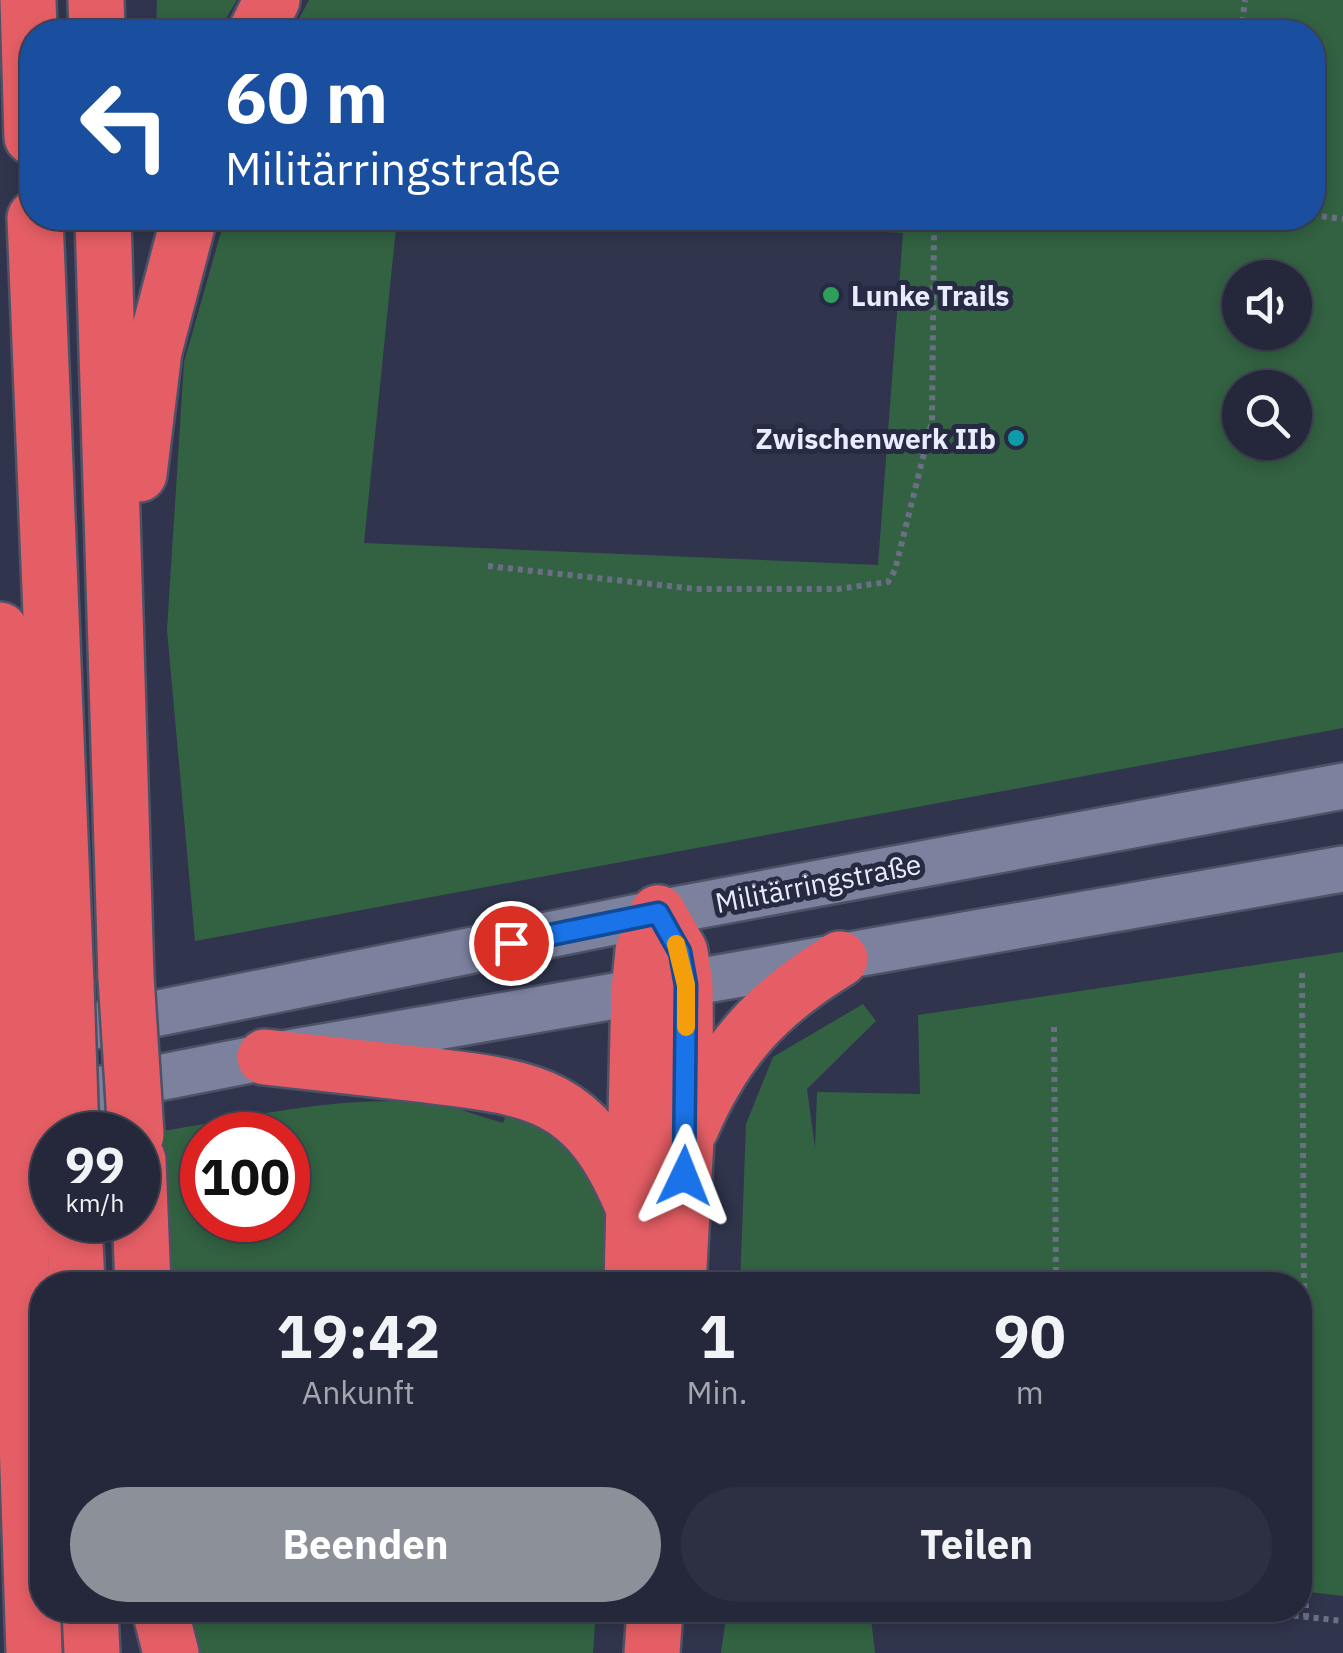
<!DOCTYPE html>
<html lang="de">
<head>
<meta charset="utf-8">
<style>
	body { margin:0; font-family:"IBM Plex Sans",sans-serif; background:#2c3042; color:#f1f3f6; height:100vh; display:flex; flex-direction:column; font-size:38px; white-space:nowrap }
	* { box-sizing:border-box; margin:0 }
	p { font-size:32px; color:#a3a6af }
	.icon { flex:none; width:55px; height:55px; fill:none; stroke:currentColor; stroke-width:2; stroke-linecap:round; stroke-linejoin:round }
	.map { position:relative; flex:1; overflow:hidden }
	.details { position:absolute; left:30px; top:1272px; width:1282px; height:350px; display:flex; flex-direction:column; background:#24283a; border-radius:40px; box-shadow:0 5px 15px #0003,0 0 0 2px #414454 }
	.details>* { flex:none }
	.banner { position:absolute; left:20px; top:20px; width:1305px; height:210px; border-radius:40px; box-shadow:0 5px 15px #0003,0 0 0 2px #414454; background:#1a4fa0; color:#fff; overflow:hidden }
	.buttons { position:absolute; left:1222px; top:260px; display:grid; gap:20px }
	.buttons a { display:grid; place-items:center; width:90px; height:90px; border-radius:50%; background:#24283a; box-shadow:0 5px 15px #0003,0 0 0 2px #414454; font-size:50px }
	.speed { position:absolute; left:30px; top:1112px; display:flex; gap:20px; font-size:50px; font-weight:700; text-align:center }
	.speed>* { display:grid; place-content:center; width:130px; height:130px; border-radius:50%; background:#24283a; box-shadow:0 5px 15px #0003,0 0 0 2px #414454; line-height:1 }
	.speed small { font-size:25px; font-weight:400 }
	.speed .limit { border:15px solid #d22; background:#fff; color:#111 }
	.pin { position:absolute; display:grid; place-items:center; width:85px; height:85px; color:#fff; margin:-42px; border:5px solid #fff; border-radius:50%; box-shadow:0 2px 10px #0007 }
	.me { position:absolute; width:110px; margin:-55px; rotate:2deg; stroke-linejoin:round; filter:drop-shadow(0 0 8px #0008) }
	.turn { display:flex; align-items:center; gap:35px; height:210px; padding:0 40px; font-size:45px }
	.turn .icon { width:130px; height:130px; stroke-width:2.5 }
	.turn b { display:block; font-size:70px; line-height:85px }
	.eta { display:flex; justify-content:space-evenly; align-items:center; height:170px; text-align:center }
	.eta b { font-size:60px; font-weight:700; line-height:70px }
	.cta { display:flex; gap:20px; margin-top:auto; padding:20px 40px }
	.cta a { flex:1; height:115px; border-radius:60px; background:#8c9099; color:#fff; font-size:40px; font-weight:700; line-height:115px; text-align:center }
	.cta a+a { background:#2c3042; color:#f1f3f6 }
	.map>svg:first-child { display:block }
	.green { fill:#326242; fill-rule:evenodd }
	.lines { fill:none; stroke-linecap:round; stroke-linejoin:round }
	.secondary-casing { stroke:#4e5267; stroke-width:50 }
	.motorway-casing { stroke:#4e5267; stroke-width:60 }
	.path { stroke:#6b6f85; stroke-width:6; stroke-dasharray:5 5; stroke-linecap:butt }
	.secondary { stroke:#7c829e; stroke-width:45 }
	.motorway { stroke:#e55e65; stroke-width:55 }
	.motorway-bridge-casing { stroke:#4e5267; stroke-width:60; stroke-linecap:butt }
	.motorway-bridge { stroke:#e55e65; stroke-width:55 }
	.route-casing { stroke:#114b97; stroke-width:25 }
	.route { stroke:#1a73e8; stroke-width:18 }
	.slow { stroke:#f59e0b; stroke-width:18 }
	.leisure-dot { fill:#2e9e5b; stroke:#262a42; stroke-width:4 }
	.culture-dot { fill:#0f9aa8; stroke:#262a42; stroke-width:4 }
	.labels { text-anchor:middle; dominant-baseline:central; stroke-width:10; stroke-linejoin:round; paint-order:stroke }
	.poi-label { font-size:28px; font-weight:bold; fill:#e8ecfc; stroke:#262a42; text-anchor:start }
	.street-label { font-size:28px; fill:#e8ecfc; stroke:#262a42 }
</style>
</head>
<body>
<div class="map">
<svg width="1343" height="1653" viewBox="0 0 1343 1653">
	<rect width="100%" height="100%" fill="#30354d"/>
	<g class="green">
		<path d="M157 0H237L218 32H156Z"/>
		<path d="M309 0H1343V728L195 941 167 630 184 362 225 218H397L364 543 878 565 903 233 634 218H1312V32H292ZM1240 278H1295V332H1240ZM1240 388H1295V442H1240Z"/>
		<path d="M1343 952V1596L1300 1591V1285H740L746 1124 773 1057 863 1004 876 1021 807 1089 815 1148 817 1092 920 1094 918 1015Z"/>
		<path d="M511 1101 526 1104 603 1179 614 1285H164L156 1132C245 1118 345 1093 435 1104 458 1107 481 1117 503 1123ZM202 1135H288V1220H202Z"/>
		<path d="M190 1610H596L593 1653H195Z"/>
		<path d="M727 1610H870L875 1653H721Z"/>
	</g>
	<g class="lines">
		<g class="secondary-casing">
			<g id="secondary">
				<path d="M34 1038 658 913 1343 786"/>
				<path d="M36 1102 265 1057 1343 869"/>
			</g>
		</g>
		<g class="motorway-casing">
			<g id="motorway">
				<path d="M28 0 32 137"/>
				<path d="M96 0 97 32"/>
				<path d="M256 32 272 0"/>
				<path d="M35 218 66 985"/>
				<path d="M103 218 126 977"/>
				<path d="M139 474 154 351 189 218"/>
				<path d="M0 630 15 993"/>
				<path d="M658 913 680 952 685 985 686 1140 678 1285"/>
				<path d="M265 1057C319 1063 372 1069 426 1075 534 1088 585 1093 631 1202"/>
				<path d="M691 1128C725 1049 766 1004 840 959"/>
				<path d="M138 1160 143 1285"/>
				<path d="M18 1166 34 1653"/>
				<path d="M74 1220 77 1285"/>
				<path d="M632 1285 639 991 643 951 658 913"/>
				<path d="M90 1610 92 1653"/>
				<path d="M160 1610 171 1653"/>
				<path d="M652 1653 655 1610"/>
			</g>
		</g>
		<g class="path">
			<path d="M1241 32 1245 0"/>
			<path d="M1312 215 1343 219"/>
			<path d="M488 566 696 589H838L888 582 895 570 932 421 934 232 940 218"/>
			<path d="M1302 973 1306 1617"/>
			<path d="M1054 1027 1056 1285"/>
			<path d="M1244 1610 1343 1621"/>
		</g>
		<use href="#secondary" class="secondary"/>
		<use href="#motorway" class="motorway"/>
		<g class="motorway-bridge-casing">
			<g id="motorway-bridge">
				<path d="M126 977 136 1135"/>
				<path d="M66 985 71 1135"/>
				<path d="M15 993 18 1166"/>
			</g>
		</g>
		<use href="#motorway-bridge" class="motorway-bridge"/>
	</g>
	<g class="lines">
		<g class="route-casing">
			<path id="route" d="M511 943 658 913 680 952 686 985 684 1176"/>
		</g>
		<use href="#route" class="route"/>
		<path class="slow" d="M676 944 686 985V1027"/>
	</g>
	<circle class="leisure-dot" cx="831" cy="295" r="10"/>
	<circle class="culture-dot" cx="1016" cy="438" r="10"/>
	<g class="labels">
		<g class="poi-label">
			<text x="851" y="295">Lunke Trails</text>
			<text x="996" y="438" text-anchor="end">Zwischenwerk IIb</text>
		</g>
		<g class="street-label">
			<text transform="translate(818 883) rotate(-11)">Militärringstraße</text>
		</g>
	</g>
</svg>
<div class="buttons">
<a><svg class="icon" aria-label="sound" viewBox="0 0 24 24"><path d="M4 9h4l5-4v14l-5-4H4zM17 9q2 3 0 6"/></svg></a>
<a><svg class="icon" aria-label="search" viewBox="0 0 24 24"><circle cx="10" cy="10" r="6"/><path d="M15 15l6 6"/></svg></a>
</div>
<div class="speed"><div>99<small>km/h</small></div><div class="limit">100</div></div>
<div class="pin" style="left:511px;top:943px;background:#d93025"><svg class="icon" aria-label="arrive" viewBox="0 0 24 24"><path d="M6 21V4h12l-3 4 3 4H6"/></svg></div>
<svg class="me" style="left:684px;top:1176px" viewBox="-20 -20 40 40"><path d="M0-17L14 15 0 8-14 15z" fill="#1a73e8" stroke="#fff" stroke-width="4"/></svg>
<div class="banner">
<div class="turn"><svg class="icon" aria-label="left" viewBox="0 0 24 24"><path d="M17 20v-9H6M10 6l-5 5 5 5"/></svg><div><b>60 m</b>Militärringstraße</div></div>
</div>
<section class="details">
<div class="eta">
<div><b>19:42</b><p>Ankunft</p></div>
<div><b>1</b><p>Min.</p></div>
<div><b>90</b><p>m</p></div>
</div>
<div class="cta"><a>Beenden</a><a>Teilen</a></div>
</section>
</div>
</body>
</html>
